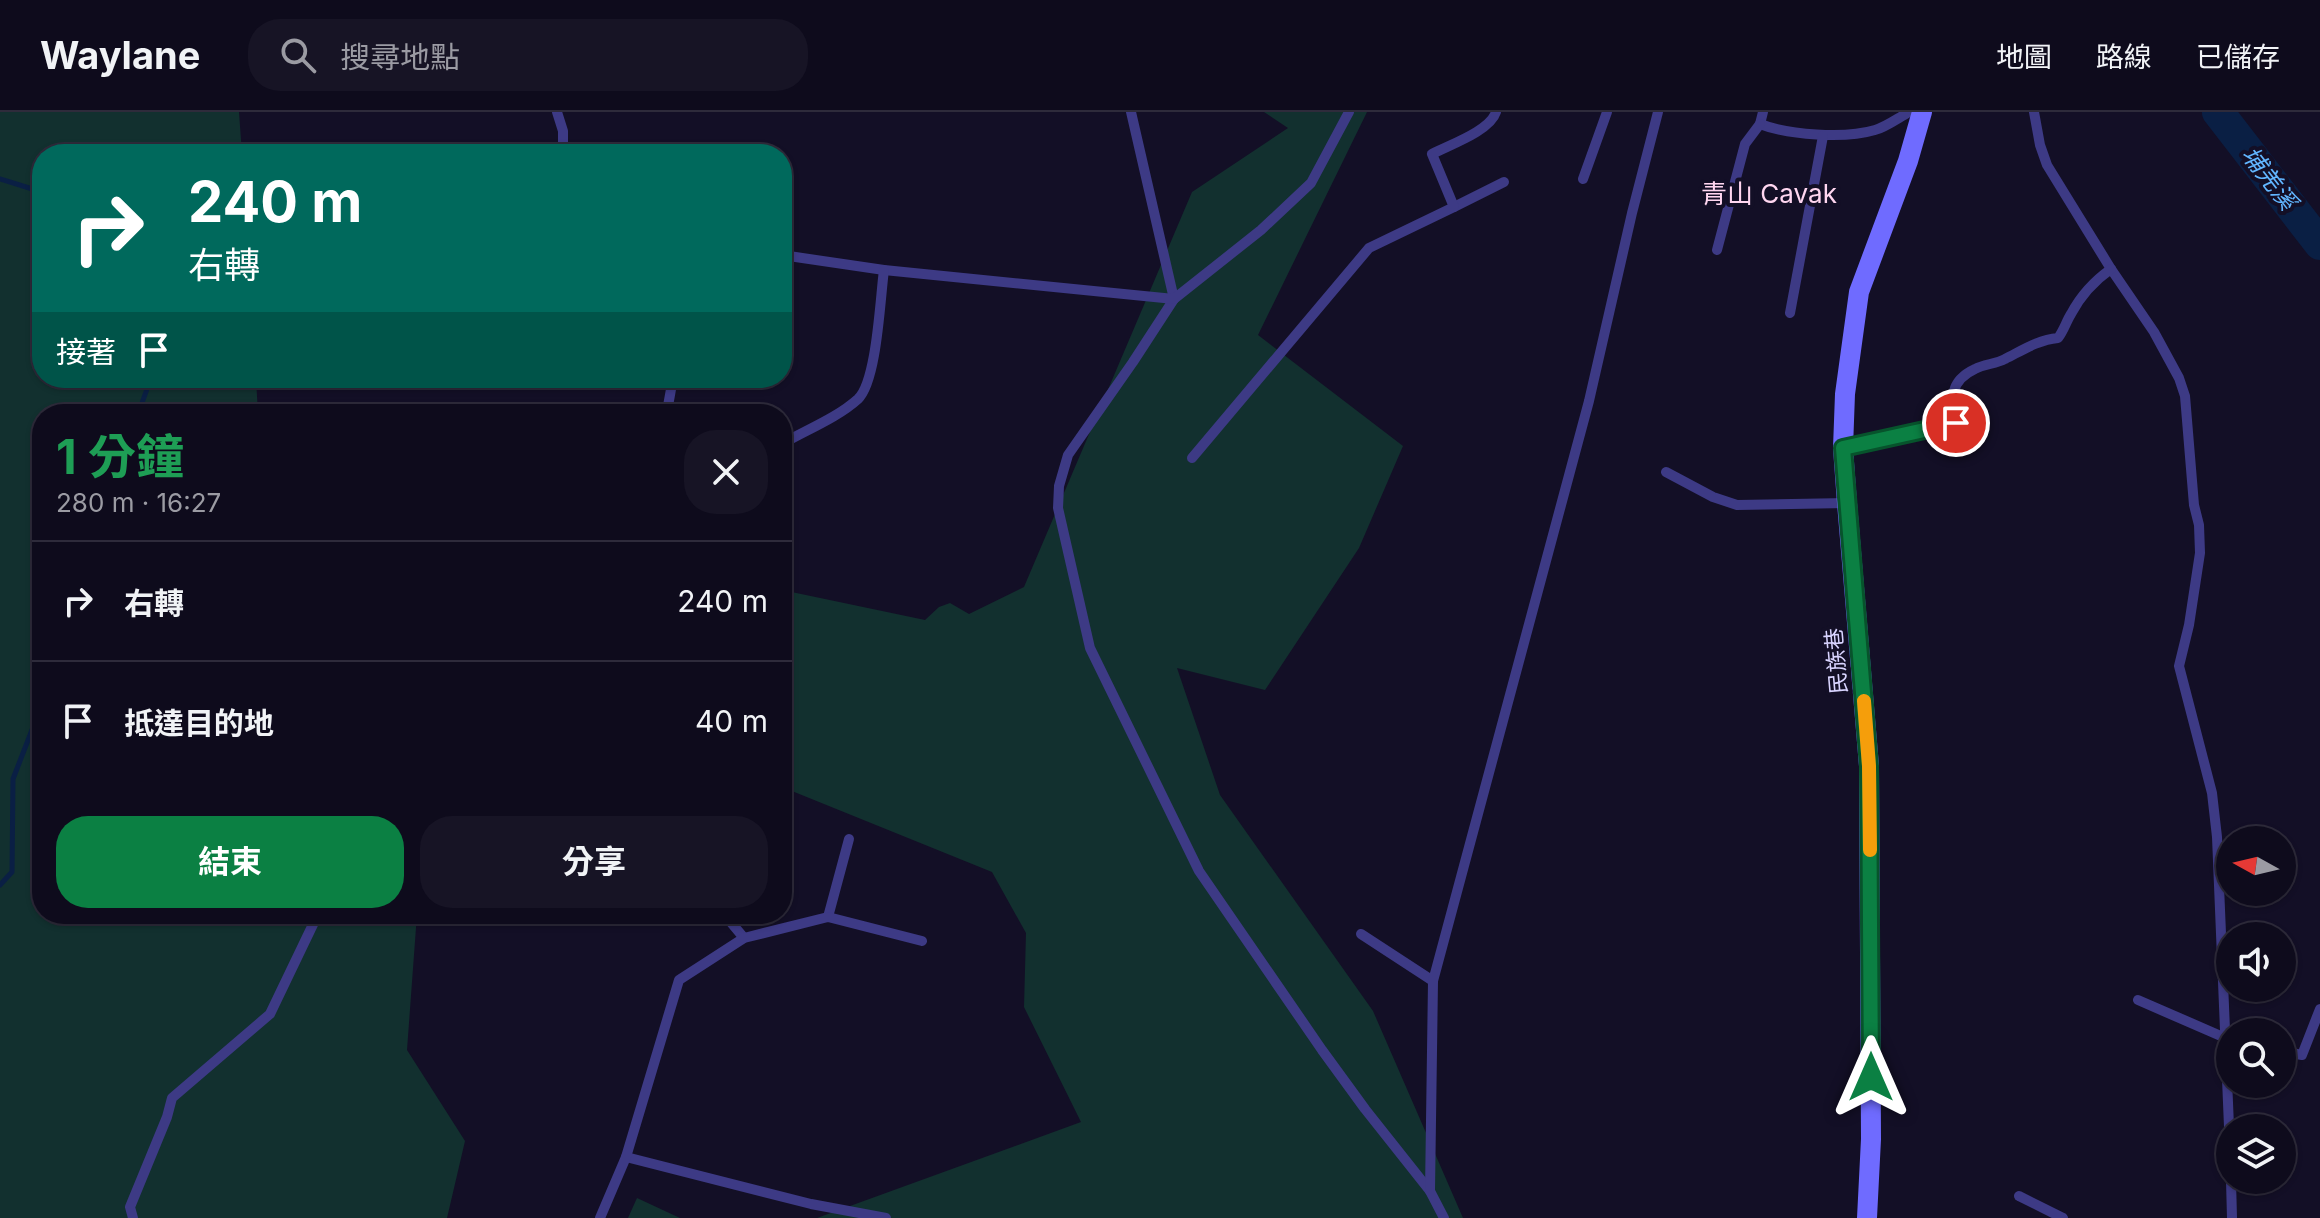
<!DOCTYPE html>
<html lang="zh-TW">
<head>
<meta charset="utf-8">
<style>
	body { margin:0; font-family:Inter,"Noto Sans TC",sans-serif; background:#171425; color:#f1f3f6; height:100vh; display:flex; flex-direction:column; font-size:30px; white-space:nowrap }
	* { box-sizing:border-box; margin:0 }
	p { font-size:26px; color:#9b9ba3 }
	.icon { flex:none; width:44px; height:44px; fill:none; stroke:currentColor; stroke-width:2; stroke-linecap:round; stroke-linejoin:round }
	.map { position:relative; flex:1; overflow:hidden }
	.details { position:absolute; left:32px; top:292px; width:760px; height:520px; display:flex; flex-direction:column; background:#0e0b1c; border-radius:32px; box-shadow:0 2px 6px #0004,0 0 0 2px #2e2b3b }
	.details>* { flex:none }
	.top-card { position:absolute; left:32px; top:32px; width:760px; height:244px; border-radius:32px; box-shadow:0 2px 6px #0004,0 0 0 2px #2e2b3b; background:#00695c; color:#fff; overflow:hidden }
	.needle { width:52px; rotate:278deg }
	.fabs { position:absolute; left:2216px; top:714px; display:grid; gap:16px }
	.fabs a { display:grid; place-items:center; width:80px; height:80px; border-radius:50%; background:#0e0b1c; box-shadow:0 2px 6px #0004,0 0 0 2px #2e2b3b; font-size:40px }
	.pin { position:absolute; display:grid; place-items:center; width:68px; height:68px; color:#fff; margin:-34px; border:4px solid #fff; border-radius:50%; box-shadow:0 2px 8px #0007 }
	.me { position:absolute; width:88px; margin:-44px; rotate:0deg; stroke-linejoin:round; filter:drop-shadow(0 0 6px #0008) }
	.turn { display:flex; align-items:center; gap:28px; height:168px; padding:0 24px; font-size:36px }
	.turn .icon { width:104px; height:104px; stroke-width:2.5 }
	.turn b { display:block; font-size:56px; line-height:68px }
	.then { display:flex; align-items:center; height:76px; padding:0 24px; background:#0003; gap:16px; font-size:30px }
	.round { display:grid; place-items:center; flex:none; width:84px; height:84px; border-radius:32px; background:#171425 }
	.head { display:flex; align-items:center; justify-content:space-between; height:136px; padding:0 24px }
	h1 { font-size:48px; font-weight:700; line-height:60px; color:#1e9e55 }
	.action { display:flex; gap:16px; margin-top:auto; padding:16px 24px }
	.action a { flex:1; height:92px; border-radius:32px; background:#0b8043; color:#fff; font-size:32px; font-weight:700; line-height:92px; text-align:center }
	.action a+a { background:#171425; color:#f1f3f6 }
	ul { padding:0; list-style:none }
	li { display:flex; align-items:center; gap:24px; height:120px; padding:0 24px; border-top:2px solid #2e2b3b }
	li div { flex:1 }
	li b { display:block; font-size:30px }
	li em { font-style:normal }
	header { display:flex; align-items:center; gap:48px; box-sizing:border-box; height:112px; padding:0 40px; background:#0e0b1c; border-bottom:2px solid #2e2b3b }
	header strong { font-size:38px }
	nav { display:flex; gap:44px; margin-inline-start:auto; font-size:28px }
	.search { width:560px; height:72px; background:#171425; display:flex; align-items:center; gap:20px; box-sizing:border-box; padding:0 28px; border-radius:32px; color:#9b9ba3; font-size:30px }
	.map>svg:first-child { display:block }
	.green { fill:#12302f }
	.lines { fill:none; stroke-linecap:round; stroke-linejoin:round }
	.stream { stroke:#0a1f44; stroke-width:5 }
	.river { stroke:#0a1f44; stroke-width:32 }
	.lane { stroke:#3d3a85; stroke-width:10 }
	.secondary { stroke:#6f6bff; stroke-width:20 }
	.route-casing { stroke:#07532c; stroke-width:20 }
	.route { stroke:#0b8043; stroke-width:14 }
	.slow { stroke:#f59e0b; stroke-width:14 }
	.labels { text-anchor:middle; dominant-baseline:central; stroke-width:8; stroke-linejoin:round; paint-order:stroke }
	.street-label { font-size:22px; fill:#d9d4ff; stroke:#130f26 }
	.water-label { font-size:24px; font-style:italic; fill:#62b6ff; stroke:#130f26 }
	.quarter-label { font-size:26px; fill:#ffd6f0; stroke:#130f26 }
</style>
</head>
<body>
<header>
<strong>Waylane</strong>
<div class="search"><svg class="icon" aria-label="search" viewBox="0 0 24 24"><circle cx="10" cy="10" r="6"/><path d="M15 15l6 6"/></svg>搜尋地點</div>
<nav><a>地圖</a><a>路線</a><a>已儲存</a></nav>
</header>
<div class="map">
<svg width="2320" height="1106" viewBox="0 0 2320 1106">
	<rect width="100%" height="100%" fill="#130f26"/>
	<g class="green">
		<path d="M0 0H239L242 42H42V266H256L258 302H42V802H417L407 938 465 1029 447 1106H0Z"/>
		<path d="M1264 0H1367L1258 223 1403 334 1359 436 1265 578 1177 556 1220 683 1373 899 1463 1106H817L1081 1010 1024 895 1026 821 992 760 782 675V478L925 508 939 495 950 491 969 502 1024 475 1192 80 1288 16Z"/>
		<path d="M637 1086 680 1106H628Z"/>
	</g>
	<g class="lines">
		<g class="stream">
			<path d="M0 67 42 80"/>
			<path d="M138 302 151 266"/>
			<path d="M0 773 12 760 13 667 42 592"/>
		</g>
		<path class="river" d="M2218 0 2320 132"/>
		<g class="lane">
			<path d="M557 0 563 19V42"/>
			<path d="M1131 0 1174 187 1133 250 1068 343 1059 374 1058 396 1090 536 1199 759 1322 938 1365 997 1430 1079"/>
			<path d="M1763 0 1760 12C1788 23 1845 27 1875 18 1886 15 1898 6 1909 0"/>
			<path d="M2034 0 2040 33 2047 53 2111 157 2154 220 2179 266 2185 284 2194 393 2199 413 2200 441 2189 513 2179 554 2212 681 2217 725 2230 1039"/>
			<path d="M1583 67 1607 0"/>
			<path d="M1454 95 1504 70"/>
			<path d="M1717 138 1745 32 1760 12"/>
			<path d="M782 143 884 158 1174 187 1261 118 1311 71 1349 0"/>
			<path d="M1790 201 1823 24"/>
			<path d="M662 302 668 294 673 266"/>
			<path d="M782 332C806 318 837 306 858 287 877 269 880 187 884 158"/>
			<path d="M1843 336 1956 311C1951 287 1949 269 1975 257 1984 252 1996 252 2005 247 2023 238 2038 228 2058 226 2064 218 2066 210 2071 202 2081 183 2094 169 2111 157"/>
			<path d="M1192 346 1369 136 1454 95 1432 42C1449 33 1490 19 1496 0"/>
			<path d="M1666 360 1713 385 1737 393 1847 391"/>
			<path d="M724 802 744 826"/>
			<path d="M828 805 849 727"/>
			<path d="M1361 822 1433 869"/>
			<path d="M2138 888 2230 928"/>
			<path d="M2282 939 2302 943 2320 897"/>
			<path d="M626 1045 811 1092 886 1106"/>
			<path d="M2231 1068 2232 1106"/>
			<path d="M2019 1084 2063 1106"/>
			<path d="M133 1106 130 1095 167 1005 172 986 270 902 318 802"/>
			<path d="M600 1106 626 1045 679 868 744 826 828 805 922 829"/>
			<path d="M1444 1106 1430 1079 1433 869 1589 289 1632 101 1658 0"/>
		</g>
		<path class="secondary" d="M1867 1106 1871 1027 1869 654 1847 391 1843 336 1845 282 1859 180 1908 49 1922 0"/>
	</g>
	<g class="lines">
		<g class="route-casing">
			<path id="route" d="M1871 965 1869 654 1843 336 1956 311"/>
		</g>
		<use href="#route" class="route"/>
		<path class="slow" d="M1864 589 1869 654 1870 738"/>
	</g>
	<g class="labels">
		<g class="street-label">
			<text transform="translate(1836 549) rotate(-95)">民族巷</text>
		</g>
		<g class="water-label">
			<text transform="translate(2269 66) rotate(52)">埔羌溪</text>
		</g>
		<g class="quarter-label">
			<text x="1769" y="81">青山 Cavak</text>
		</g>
	</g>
</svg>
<div class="fabs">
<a><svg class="needle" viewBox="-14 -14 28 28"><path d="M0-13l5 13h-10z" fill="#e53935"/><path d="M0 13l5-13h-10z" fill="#9b9ba3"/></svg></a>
<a><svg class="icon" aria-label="sound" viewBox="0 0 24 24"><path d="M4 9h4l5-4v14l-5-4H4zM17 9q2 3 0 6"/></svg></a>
<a><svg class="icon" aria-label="search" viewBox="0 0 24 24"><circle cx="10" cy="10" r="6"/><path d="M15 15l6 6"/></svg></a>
<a><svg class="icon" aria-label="layers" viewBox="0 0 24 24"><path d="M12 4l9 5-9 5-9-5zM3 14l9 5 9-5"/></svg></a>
</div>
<div class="pin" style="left:1956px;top:311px;background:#d93025"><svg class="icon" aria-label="arrive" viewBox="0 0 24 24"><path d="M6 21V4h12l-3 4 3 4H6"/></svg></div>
<svg class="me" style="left:1871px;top:965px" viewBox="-20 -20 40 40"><path d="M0-17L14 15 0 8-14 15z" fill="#0b8043" stroke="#fff" stroke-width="4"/></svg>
<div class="top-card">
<div class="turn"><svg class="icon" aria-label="right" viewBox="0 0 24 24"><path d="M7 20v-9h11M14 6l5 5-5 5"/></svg><div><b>240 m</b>右轉</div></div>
<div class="then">接著<svg class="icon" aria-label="arrive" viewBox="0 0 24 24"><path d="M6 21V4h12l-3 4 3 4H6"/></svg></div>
</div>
<section class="details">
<div class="head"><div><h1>1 分鐘</h1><p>280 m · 16:27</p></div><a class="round"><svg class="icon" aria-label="close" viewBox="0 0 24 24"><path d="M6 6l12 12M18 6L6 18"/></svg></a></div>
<ul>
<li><svg class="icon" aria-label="right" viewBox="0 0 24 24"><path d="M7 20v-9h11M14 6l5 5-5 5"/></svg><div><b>右轉</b></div><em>240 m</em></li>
<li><svg class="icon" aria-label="arrive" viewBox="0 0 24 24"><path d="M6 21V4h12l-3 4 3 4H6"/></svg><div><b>抵達目的地</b></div><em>40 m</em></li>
</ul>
<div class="action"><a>結束</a><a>分享</a></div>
</section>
</div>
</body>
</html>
